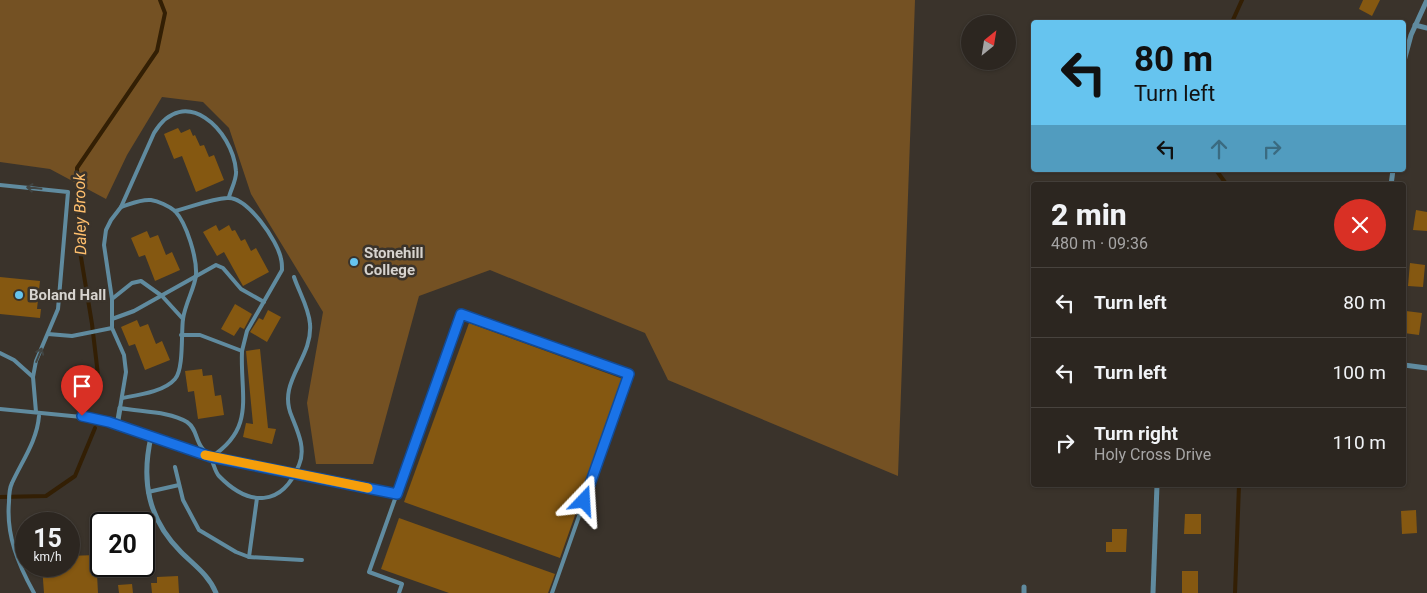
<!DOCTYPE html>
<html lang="en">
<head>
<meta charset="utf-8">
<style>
	body { margin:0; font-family:Roboto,sans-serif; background:#38322d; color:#f1f3f6; height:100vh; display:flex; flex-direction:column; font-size:19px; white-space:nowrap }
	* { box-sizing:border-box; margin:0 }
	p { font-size:16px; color:#a6a5a5 }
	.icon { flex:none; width:28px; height:28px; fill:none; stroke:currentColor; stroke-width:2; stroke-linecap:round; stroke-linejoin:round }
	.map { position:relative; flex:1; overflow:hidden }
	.details { position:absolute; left:1031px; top:182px; width:375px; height:305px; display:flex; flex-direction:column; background:#2c2620; border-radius:5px; box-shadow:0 1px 4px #0004,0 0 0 1px #48433e }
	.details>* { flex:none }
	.guide { position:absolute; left:1031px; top:20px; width:375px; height:152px; border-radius:5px; box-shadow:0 1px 4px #0004,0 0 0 1px #48433e; background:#66c4ef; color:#111; overflow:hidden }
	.needle { width:32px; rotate:30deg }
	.fabs { position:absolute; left:961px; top:15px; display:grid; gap:10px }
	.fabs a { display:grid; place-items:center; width:55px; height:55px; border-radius:50%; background:#2c2620; box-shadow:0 1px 4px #0004,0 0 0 1px #48433e; font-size:25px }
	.speed { position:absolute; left:15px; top:512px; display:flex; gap:10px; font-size:25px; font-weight:700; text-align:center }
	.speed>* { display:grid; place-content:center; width:65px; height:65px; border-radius:50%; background:#2c2620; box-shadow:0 1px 4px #0004,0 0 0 1px #48433e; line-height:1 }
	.speed small { font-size:12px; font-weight:400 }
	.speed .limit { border:2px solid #111; border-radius:8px; background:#fff; color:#111 }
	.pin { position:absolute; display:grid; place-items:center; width:42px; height:42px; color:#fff; margin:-51px -21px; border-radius:50% 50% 50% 0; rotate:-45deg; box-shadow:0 0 5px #0007 }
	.pin .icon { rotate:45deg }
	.me { position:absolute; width:55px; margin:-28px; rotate:20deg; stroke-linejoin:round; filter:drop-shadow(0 0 4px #0008) }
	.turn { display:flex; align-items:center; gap:18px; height:105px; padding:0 20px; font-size:22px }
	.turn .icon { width:65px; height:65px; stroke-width:2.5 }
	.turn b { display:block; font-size:35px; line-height:42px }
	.lanes { display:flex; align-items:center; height:48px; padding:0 20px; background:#0003; justify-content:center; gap:25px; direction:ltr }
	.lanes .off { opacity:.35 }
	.round { display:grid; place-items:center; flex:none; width:52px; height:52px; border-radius:26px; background:#38322d }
	.headline { display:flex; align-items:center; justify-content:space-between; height:85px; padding:0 20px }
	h1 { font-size:30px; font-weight:800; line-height:38px }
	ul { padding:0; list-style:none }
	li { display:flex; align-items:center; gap:15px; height:70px; padding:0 20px; border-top:1px solid #48433e }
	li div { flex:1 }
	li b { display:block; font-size:19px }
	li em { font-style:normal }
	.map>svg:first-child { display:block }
	.green { fill:#745123 }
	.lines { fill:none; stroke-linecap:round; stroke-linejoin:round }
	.stream { stroke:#331f04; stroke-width:4 }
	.building { fill:#855811 }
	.service { stroke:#608b9f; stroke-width:4 }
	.minor { stroke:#608b9f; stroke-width:5 }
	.oneway { stroke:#424542 }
	.route-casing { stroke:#114b97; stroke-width:12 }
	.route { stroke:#1a73e8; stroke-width:9 }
	.slow { stroke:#f59e0b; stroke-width:9 }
	.poi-dot { fill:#66c4ef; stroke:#3a332b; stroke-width:2 }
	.labels { text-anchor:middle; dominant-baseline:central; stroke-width:5; stroke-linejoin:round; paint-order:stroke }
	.poi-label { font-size:15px; font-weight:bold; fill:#d7d3ce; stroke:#3a332b; text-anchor:start }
	.water-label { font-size:16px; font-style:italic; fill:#ffbf6d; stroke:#3a332b }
</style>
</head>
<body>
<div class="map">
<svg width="1427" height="593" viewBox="0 0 1427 593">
	<rect width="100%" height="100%" fill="#3a332b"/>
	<path class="green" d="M0 0H915L898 476 668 380 645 333 490 270 419 296 373 464H316L307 403 323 312 251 194 229 128 203 102 162 97 127 155 106 199 50 169 0 162Z"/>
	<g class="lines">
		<g class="stream">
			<path d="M1232 22 1242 0"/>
			<path d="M1216 170 1227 185"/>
			<path d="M100 392 92 324 78 239 77 168 157 51 165 13 160 0"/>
			<path d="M0 497 46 496 75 476 95 428"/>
			<path d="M1235 593 1239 485"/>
		</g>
	</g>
	<g class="building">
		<path d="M1363 0H1380L1372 16 1359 9Z"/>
		<path d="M178 128 181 133 190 129 193 136 195 135 200 146 204 145 209 157 214 155 224 180 196 192 182 156 174 159 164 134Z"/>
		<path d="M1416 210 1427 212V231L1413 230Z"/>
		<path d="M216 225 219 231 229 225 232 231 235 230 241 241 245 239 251 251 256 248 269 272 243 286 224 252 217 256 203 232Z"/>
		<path d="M147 231 150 238 158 235 166 255 172 252 180 270 155 281 145 255 139 257 131 238Z"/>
		<path d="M1410 263 1425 265 1423 287 1408 286Z"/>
		<path d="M0 277 40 281 37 309H41L40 318 0 314Z"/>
		<path d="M235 304 252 314 244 329 240 327 234 336 221 329Z"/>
		<path d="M268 310 281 317 267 342 250 332 259 318 263 320Z"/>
		<path d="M1406 311 1422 313 1419 335 1404 333Z"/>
		<path d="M137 320 140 327 148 324 156 344 162 341 170 360 145 370 135 344 129 346 121 327Z"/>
		<path d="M469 323 623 379 560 558 404 502Z"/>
		<path d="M260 349 268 428 276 429 272 444 243 437 246 423 253 424 246 351Z"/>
		<path d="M202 369 203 376 212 375 215 396 221 395 224 415 198 419 194 391 188 392 185 371Z"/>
		<path d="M1416 510 1417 533 1402 534 1401 511Z"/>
		<path d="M1185 514H1201V534H1184Z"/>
		<path d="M399 518 555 574 548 593H449L381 569Z"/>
		<path d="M1112 529H1127L1126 552H1106V542H1112Z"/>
		<path d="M96 555 98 593H44L42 566H69V556Z"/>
		<rect x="1182" y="571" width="16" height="22"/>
		<path d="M178 576 179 593H152L151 583H157V577Z"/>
		<path d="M132 584 133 593H119L118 585Z"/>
	</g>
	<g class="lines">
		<g class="service">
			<path d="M0 185 68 192 58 309 36 361 33 377 36 412"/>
			<path d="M229 197C231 189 237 179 236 171 233 130 184 83 154 133L121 207 111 220 106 230 104 245 112 299V328L124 355 126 372 120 408C141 412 169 411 187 422 197 429 195 439 202 448 205 452 209 455 211 459 214 464 215 472 219 476 249 507 282 507 299 465 306 449 298 432 292 417 276 382 313 359 310 324 309 308 299 292 294 277"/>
			<path d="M121 207C131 204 140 199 151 200 158 201 169 206 175 211 187 224 197 258 196 275 195 287 185 304 183 319 181 332 184 369 175 379 164 392 138 395 122 398"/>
			<path d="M175 211C192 207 210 199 227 198 247 196 278 241 281 259 282 262 282 267 282 270L247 331 242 351"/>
			<path d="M112 299 132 283 141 281 162 296 183 319"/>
			<path d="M112 319 134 311 216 265 223 268 241 289 264 302"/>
			<path d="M48 334 72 336 112 328"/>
			<path d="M181 335H200L242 351C240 396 256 428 211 457"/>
			<path d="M0 353 14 360 33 377"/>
			<path d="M0 409 92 418 211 457 397 494"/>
			<path d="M175 467 183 500 199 530 236 552 249 557 302 560"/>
			<path d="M148 492 179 485"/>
			<path d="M249 557 257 498"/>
			<path d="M34 593C18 564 6 535 9 502 9 496 9 489 12 483 22 461 37 441 39 416"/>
			<path d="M399 593 402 584 369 572 461 314 629 374 552 593"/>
		</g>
		<g class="minor">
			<path d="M1415 25 1427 28"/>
			<path d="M1404 61 1411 35 1427 0"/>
			<path d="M1391 185 1393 170"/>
			<path d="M1404 365 1427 368"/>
			<path d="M117 426 120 408"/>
			<path d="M151 437C141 481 148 519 181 552 194 565 209 575 216 593"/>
			<path d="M1024 587V593"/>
			<path d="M1153 593 1157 485"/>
		</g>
	</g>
	<defs><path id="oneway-shaft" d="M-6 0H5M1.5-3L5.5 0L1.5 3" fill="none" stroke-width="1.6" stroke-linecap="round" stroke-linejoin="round" transform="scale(1.25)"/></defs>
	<g class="oneway">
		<use href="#oneway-shaft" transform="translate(34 188) rotate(-174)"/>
		<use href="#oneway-shaft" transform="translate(39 355) rotate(-68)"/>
	</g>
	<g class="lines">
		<g class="route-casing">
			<path id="route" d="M82 416 109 422 211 457 397 494 461 314 629 374 584 501"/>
		</g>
		<use href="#route" class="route"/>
		<path class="slow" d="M205 455 368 488"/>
	</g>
	<g class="poi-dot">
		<circle cx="354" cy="262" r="5"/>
		<circle cx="19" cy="295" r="5"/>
	</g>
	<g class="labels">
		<g class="poi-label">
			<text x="364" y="253">Stonehill<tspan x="364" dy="17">College</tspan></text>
			<text x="29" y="295">Boland Hall</text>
		</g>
		<g class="water-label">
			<text transform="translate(80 214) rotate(-91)">Daley Brook</text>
		</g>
	</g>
</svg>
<div class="fabs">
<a><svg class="needle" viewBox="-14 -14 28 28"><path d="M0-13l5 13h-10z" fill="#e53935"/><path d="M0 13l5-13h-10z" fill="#a6a5a5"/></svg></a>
</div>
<div class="speed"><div>15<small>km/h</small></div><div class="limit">20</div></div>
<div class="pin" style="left:82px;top:416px;background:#d93025"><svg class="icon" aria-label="arrive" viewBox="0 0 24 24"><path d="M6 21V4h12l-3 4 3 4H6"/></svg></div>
<svg class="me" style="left:584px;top:501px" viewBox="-20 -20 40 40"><path d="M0-17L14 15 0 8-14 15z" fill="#1a73e8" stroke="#fff" stroke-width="4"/></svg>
<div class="guide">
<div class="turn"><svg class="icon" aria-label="left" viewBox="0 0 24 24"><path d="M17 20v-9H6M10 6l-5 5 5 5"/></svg><div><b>80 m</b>Turn left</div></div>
<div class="lanes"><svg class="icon" aria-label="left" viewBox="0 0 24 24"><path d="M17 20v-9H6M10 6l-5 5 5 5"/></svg><svg class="icon off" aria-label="ahead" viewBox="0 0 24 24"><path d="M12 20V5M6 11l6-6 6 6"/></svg><svg class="icon off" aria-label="right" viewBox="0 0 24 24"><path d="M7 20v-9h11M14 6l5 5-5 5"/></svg></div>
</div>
<section class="details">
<div class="headline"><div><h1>2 min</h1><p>480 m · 09:36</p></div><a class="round" style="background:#d93025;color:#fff"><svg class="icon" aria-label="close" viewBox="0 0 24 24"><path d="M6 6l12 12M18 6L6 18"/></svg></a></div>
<ul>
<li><svg class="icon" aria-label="left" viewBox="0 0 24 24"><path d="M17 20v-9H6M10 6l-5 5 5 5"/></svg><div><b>Turn left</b></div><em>80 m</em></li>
<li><svg class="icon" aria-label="left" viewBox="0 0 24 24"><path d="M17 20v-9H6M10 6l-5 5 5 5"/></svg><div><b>Turn left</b></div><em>100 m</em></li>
<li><svg class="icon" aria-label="right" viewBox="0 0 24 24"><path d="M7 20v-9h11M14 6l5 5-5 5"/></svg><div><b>Turn right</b><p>Holy Cross Drive</p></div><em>110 m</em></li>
</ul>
</section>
</div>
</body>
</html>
